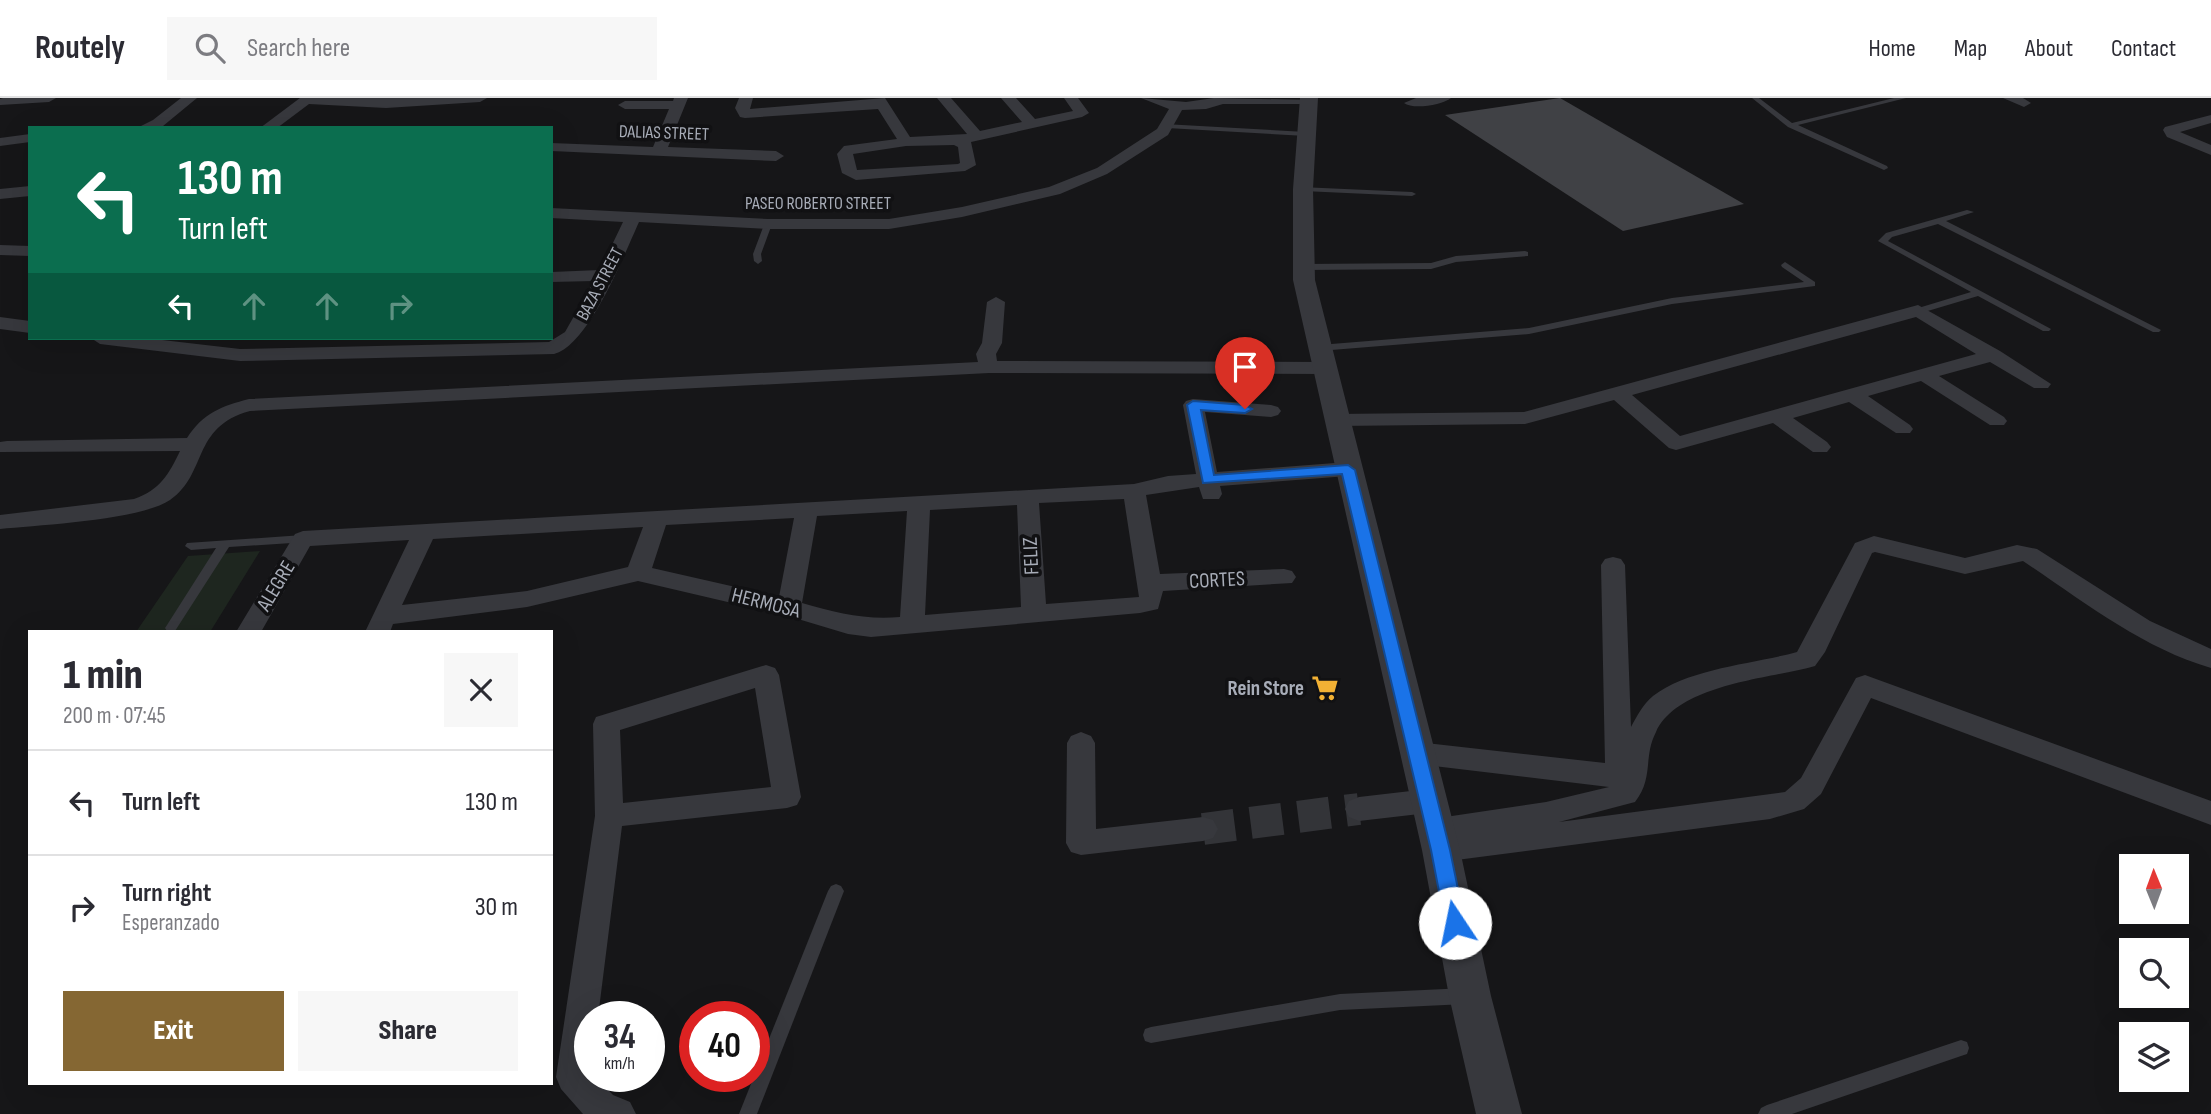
<!DOCTYPE html>
<html lang="en">
<head>
<meta charset="utf-8">
<style>
	body { margin:0; font-family:"Sofia Sans Condensed",sans-serif; background:#f7f7f7; color:#2b2b33; height:100vh; display:flex; flex-direction:column; font-size:26px; white-space:nowrap }
	* { box-sizing:border-box; margin:0 }
	p { font-size:23px; color:#7c7c81 }
	.icon { flex:none; width:38px; height:38px; fill:none; stroke:currentColor; stroke-width:2; stroke-linecap:round; stroke-linejoin:round }
	.map { position:relative; flex:1; overflow:hidden }
	.sheet { position:absolute; left:28px; top:532px; width:525px; height:455px; display:flex; flex-direction:column; background:#fff; border-radius:0px; box-shadow:0 7px 28px #0002 }
	.sheet>* { flex:none }
	.hud { position:absolute; left:28px; top:28px; width:525px; height:214px; border-radius:0px; box-shadow:0 7px 28px #0002; background:#0b6e4f; color:#fff; overflow:hidden }
	.needle { width:46px; rotate:359deg }
	.controls { position:absolute; left:2119px; top:756px; display:grid; gap:14px }
	.controls a { display:grid; place-items:center; width:70px; height:70px; border-radius:0px; background:#fff; box-shadow:0 7px 28px #0002; font-size:35px }
	.speed { position:absolute; left:574px; top:903px; display:flex; gap:14px; font-size:35px; font-weight:700; text-align:center }
	.speed>* { display:grid; place-content:center; width:91px; height:91px; border-radius:50%; background:#fff; box-shadow:0 7px 28px #0002; line-height:1 }
	.speed small { font-size:18px; font-weight:400 }
	.speed .limit { border:10px solid #d22; background:#fff; color:#111 }
	.pin { position:absolute; display:grid; place-items:center; width:60px; height:60px; color:#fff; margin:-72px -30px; border-radius:50% 50% 50% 0; rotate:-45deg; box-shadow:0 0 7px #0007 }
	.pin .icon { rotate:45deg }
	.me { position:absolute; width:77px; margin:-38px; rotate:349deg; stroke-linejoin:round; filter:drop-shadow(0 0 5px #0008) }
	.turn { display:flex; align-items:center; gap:24px; height:147px; padding:0 35px; font-size:32px }
	.turn .icon { width:91px; height:91px; stroke-width:2.5 }
	.turn b { display:block; font-size:49px; line-height:60px }
	.lanes { display:flex; align-items:center; height:66px; padding:0 35px; background:#0003; justify-content:center; gap:35px; direction:ltr }
	.lanes .off { opacity:.35 }
	.round { display:grid; place-items:center; flex:none; width:74px; height:74px; border-radius:0px; background:#f7f7f7 }
	.head { display:flex; align-items:center; justify-content:space-between; height:119px; padding:0 35px }
	h1 { font-size:42px; font-weight:800; line-height:52px }
	.cta { display:flex; gap:14px; margin-top:auto; padding:14px 35px }
	.cta a { flex:1; height:80px; border-radius:0px; background:#856733; color:#fff; font-size:28px; font-weight:800; line-height:80px; text-align:center }
	.cta a+a { background:#f7f7f7; color:#2b2b33 }
	ul { padding:0; list-style:none }
	li { display:flex; align-items:center; gap:21px; height:105px; padding:0 35px; border-top:2px solid #e1e1e2 }
	li div { flex:1 }
	li b { display:block; font-size:26px }
	li em { font-style:normal }
	header { display:flex; align-items:center; gap:42px; box-sizing:border-box; height:98px; padding:0 35px; background:#fff; border-bottom:2px solid #e1e1e2 }
	header strong { font-size:33px }
	nav { display:flex; gap:38px; margin-inline-start:auto; font-size:24px }
	.search { width:490px; height:63px; background:#f7f7f7; display:flex; align-items:center; gap:18px; box-sizing:border-box; padding:0 24px; border-radius:0px; color:#7c7c81; font-size:26px }
	.map>svg:first-child { display:block }
	.green { fill:#1e261f }
	.building { fill:#404145 }
	.lines { fill:none; stroke-linecap:round; stroke-linejoin:round }
	.minor-tunnel { stroke:#333438; stroke-width:32; stroke-dasharray:32 16; stroke-linecap:butt }
	.service { fill:#37383d; fill-rule:evenodd }
	.minor { fill:#37383d; fill-rule:evenodd }
	.tertiary { fill:#37383d; fill-rule:evenodd }
	.route { fill:#1a73e8; stroke:#114b97; stroke-width:2 }
	.labels { text-anchor:middle; dominant-baseline:central; stroke-width:7; stroke-linejoin:round; paint-order:stroke }
	.far-street-label { font-size:18px; fill:#a8adb8; stroke:#111113 }
	.street-label { font-size:21px; fill:#a8adb8; stroke:#111113 }
	.poi-label { font-size:21px; font-weight:bold; fill:#a8adb8; stroke:#111113; text-anchor:end }
</style>
</head>
<body>
<header>
<strong>Routely</strong>
<div class="search"><svg class="icon" aria-label="search" viewBox="0 0 24 24"><circle cx="10" cy="10" r="6"/><path d="M15 15l6 6"/></svg>Search here</div>
<nav><a>Home</a><a>Map</a><a>About</a><a>Contact</a></nav>
</header>
<div class="map">
<svg width="2211" height="1016" viewBox="0 0 2211 1016">
	<rect width="100%" height="100%" fill="#161618"/>
	<path class="green" d="M260 453 210 534H136L188 458Z"/>
	<path class="building" d="M1560 0 1744 106 1623 133 1445 17Z"/>
	<g class="lines">
		<path class="minor-tunnel" d="M1203 731 1359 711"/>
		<g class="service">
			<path d="M1752 0H1759L1792 25 1894 0H1906L1798 27 1887 68 1888 70 1884 72 1788 29Z"/>
			<path d="M1164 26 1306 34 1310 36 1306 38 1167 30 1163 28Z"/>
			<path d="M1300 89 1412 94 1416 96 1412 98 1303 93 1299 91Z"/>
			<path d="M1967 112 1974 114 1946 123 2161 232 2159 234H2153L1938 126 1892 139 1888 143 2051 231 2049 233H2043L1978 198 1921 215H1915V211L1971 194 1878 143 1886 135Z"/>
			<path d="M765 124 772 126 761 156 762 163 758 166 754 163 753 156Z"/>
			<path d="M1525 153 1528 154V158L1456 164 1431 171 1304 172 1300 169 1304 166 1431 165 1456 158Z"/>
			<path d="M1785 164 1815 184V188L1672 206 1529 236 1319 253 1314 250 1319 247 1529 230 1672 200 1804 184 1782 169 1781 167Z"/>
			<path d="M303 437 307 438 309 441 307 444 229 449 175 533H167L165 530 167 527 216 450 191 452 185 448 187 445Z"/>
			<path d="M836 786 841 788 844 793 757 1016H739L828 793 831 788Z"/>
			<path d="M1466 890 1472 893 1474 898 1472 903 1466 906 1340 912 1151 945 1145 943 1143 937 1145 931 1151 929 1340 896Z"/>
			<path d="M1961 942 1967 944 1969 950 1967 956 1961 958 1792 1016H1758L1761 1010 1767 1007Z"/>
		</g>
		<g class="minor">
			<path d="M56 0 49 4 0 7V1L3 0Z"/>
			<path d="M181 0H197L163 28 137 30 153 22Z"/>
			<path d="M300 0H487L480 4 386 10 309 6 277 30H260Z"/>
			<path d="M674 0H688L668 49 776 53 784 58 776 63 551 53V45L653 49 669 11H625L618 7 625 3H673Z"/>
			<path d="M739 0H753L750 11 885 0 910 39 967 36 937 0H951L980 33 1022 24 1001 0H1016L1035 21 1073 13 1064 0H1078L1089 15 1082 19 971 44 976 67 965 73 856 82 842 75 837 56 844 48 897 41 878 11 745 20 740 19 735 10ZM954 47 958 49 960 65 958 66 857 72 853 56 906 48Z"/>
			<path d="M1141 0 1186 4 1214 0 1316 2 1309 6H1223L1206 11 1182 12 1168 37 1107 76 1060 96 962 119 889 131H768L639 124C624 157 589 247 554 256L240 263 100 246 91 240H145L240 251 549 244 565 234 594 183 551 184V174L600 172 623 124 551 120V110L768 121H889L962 109 1049 89 1097 70 1157 31 1169 11Z"/>
			<path d="M1416 0H1451C1442 7 1413 12 1404 5Z"/>
			<path d="M2003 0H2023L2031 5 2024 9Z"/>
			<path d="M2211 17V25L2180 34 2211 47V57L2167 39 2163 32 2165 29Z"/>
			<path d="M30 36V44L0 48V40Z"/>
			<path d="M30 88V98L0 101V91Z"/>
			<path d="M0 147 30 148V158L0 157Z"/>
			<path d="M996 199 1005 204 1002 245 996 256 997 263 1323 264 1333 270 1323 276 989 275 250 313C191 329 208 376 170 402 140 422 40 427 0 431V417L134 401C160 392 169 376 180 353L0 354V344L7 343 187 340C203 315 222 308 249 301L978 264 976 256 982 245 987 204Z"/>
			<path d="M1918 207 2000 253 2051 286 2048 290H2034L1990 264 1939 278 2004 319 2007 323 2004 327H1990L1921 283 1868 298 1910 327 1913 331 1910 335H1896L1849 304 1793 320 1827 344 1831 349 1827 354H1813L1773 325 1676 352 1669 350 1614 302 1525 326 1336 328 1329 326 1326 322 1329 318 1336 316 1524 314ZM1916 219 1976 256 1680 338 1632 297Z"/>
			<path d="M0 219 30 223V235L0 231Z"/>
			<path d="M1193 301 1271 307 1278 309 1281 313 1278 317 1271 319 1205 314 1217 374 1348 364 1356 366 1359 371 1356 376 1348 378 1220 388 1222 396 1219 401H1203L1199 389 1146 397 1160 476 1284 471 1292 473 1296 479 1292 485 1163 493 1158 511 1140 515 871 539 848 536 788 518 638 483 527 509 393 526 390 534H365L409 442 310 448 261 534H236L295 436 303 433 1134 386 1168 378 1196 376 1183 307 1186 303ZM1124 401 1139 499 1046 506 1039 405ZM1017 407 1021 509 925 517 930 412ZM907 413 900 519C865 522 836 515 802 505L817 418ZM794 420 779 499 652 470 666 427ZM643 429 628 469 527 493 402 507 433 441Z"/>
			<path d="M1874 438 1965 460 2017 447 2037 451 2150 523 2211 551V570C2142 550 2083 503 2023 463L1965 476 1875 454 1872 455 1825 554 1815 568C1769 581 1678 586 1656 634 1643 659 1654 680 1635 704L1559 724 1785 694 1801 680 1856 580 1865 577 2211 703V727L1871 600 1821 696 1804 711 1770 721 1441 764 1431 761 1426 752 1433 742 1425 740 1420 731 1425 722 1546 704 1609 689 1417 666 1407 663 1403 655 1407 647 1417 644 1605 665 1601 467 1605 461 1613 459 1621 461 1625 467 1631 629C1637 618 1643 606 1653 598 1689 570 1754 566 1797 554L1855 445Z"/>
			<path d="M766 567 775 570 779 577 801 699 797 707 787 710 622 728 598 919H590V978H595L613 997 630 1004 636 1016H583L561 991 556 979 595 718 593 626 596 619ZM755 590 771 689 623 705 620 632Z"/>
			<path d="M1081 634 1091 638 1095 645 1096 731 1203 719 1213 722 1218 731 1213 740 1203 743 1081 757 1071 754 1066 745 1067 645 1071 638Z"/>
			<path d="M1428 691 1438 695 1442 703 1438 711 1428 715 1359 723 1349 719 1345 711 1349 703 1359 699Z"/>
		</g>
		<path class="tertiary" d="M1300 0H1318L1313 91 1315 182 1460 752 1491 898 1522 1016H1476L1449 898 1422 752 1293 182V91Z"/>
	</g>
	<path class="route" d="M1193 303 1245 307 1252 311 1245 315 1201 312 1214 377 1348 367 1355 372 1450 752 1465 825 1462 831 1455 834 1448 831 1445 825 1431 752 1342 376 1203 385 1187 307Z"/>
	<defs>
		<g id="supermarket-bare" transform="scale(2.1)"><path d="M-6-5.5h2.5l.6 2H6L4.5 2H-2.5L-4.4-4H-6ZM-1.5 3.2a1.3 1.3 0 1 0 .1 0ZM3 3.2a1.3 1.3 0 1 0 .1 0Z" fill="#f2b134" stroke="#111113" stroke-width="2.5" paint-order="stroke"/></g>
	</defs>
	<g fill-rule="evenodd">
		<use href="#supermarket-bare" x="1325" y="590"/>
	</g>
	<g class="labels">
		<g class="far-street-label">
			<text transform="translate(664 35) rotate(2)">DALIAS STREET</text>
			<text x="818" y="105">PASEO ROBERTO STREET</text>
			<text transform="translate(600 186) rotate(-62)">BAZA STREET</text>
		</g>
		<g class="street-label">
			<text transform="translate(1031 458) rotate(-93)">FELIZ</text>
			<text transform="translate(1217 482) rotate(-3)">CORTES</text>
			<text transform="translate(276 488) rotate(-59)">ALEGRE</text>
			<text transform="translate(766 505) rotate(14)">HERMOSA</text>
		</g>
		<g class="poi-label">
			<text x="1304" y="590">Rein Store</text>
		</g>
	</g>
</svg>
<div class="controls">
<a><svg class="needle" viewBox="-14 -14 28 28"><path d="M0-13l5 13h-10z" fill="#e53935"/><path d="M0 13l5-13h-10z" fill="#7c7c81"/></svg></a>
<a><svg class="icon" aria-label="search" viewBox="0 0 24 24"><circle cx="10" cy="10" r="6"/><path d="M15 15l6 6"/></svg></a>
<a><svg class="icon" aria-label="layers" viewBox="0 0 24 24"><path d="M12 4l9 5-9 5-9-5zM3 14l9 5 9-5"/></svg></a>
</div>
<div class="speed"><div>34<small>km/h</small></div><div class="limit">40</div></div>
<div class="pin" style="left:1245px;top:311px;background:#d93025"><svg class="icon" aria-label="arrive" viewBox="0 0 24 24"><path d="M6 21V4h12l-3 4 3 4H6"/></svg></div>
<svg class="me" style="left:1455px;top:825px" viewBox="-20 -20 40 40"><circle r="19" fill="#fff"/><path d="M0-13L10 11 0 6-10 11z" fill="#1a73e8"/></svg>
<div class="hud">
<div class="turn"><svg class="icon" aria-label="left" viewBox="0 0 24 24"><path d="M17 20v-9H6M10 6l-5 5 5 5"/></svg><div><b>130 m</b>Turn left</div></div>
<div class="lanes"><svg class="icon" aria-label="left" viewBox="0 0 24 24"><path d="M17 20v-9H6M10 6l-5 5 5 5"/></svg><svg class="icon off" aria-label="ahead" viewBox="0 0 24 24"><path d="M12 20V5M6 11l6-6 6 6"/></svg><svg class="icon off" aria-label="ahead" viewBox="0 0 24 24"><path d="M12 20V5M6 11l6-6 6 6"/></svg><svg class="icon off" aria-label="right" viewBox="0 0 24 24"><path d="M7 20v-9h11M14 6l5 5-5 5"/></svg></div>
</div>
<section class="sheet">
<div class="head"><div><h1>1 min</h1><p>200 m · 07:45</p></div><a class="round"><svg class="icon" aria-label="close" viewBox="0 0 24 24"><path d="M6 6l12 12M18 6L6 18"/></svg></a></div>
<ul>
<li><svg class="icon" aria-label="left" viewBox="0 0 24 24"><path d="M17 20v-9H6M10 6l-5 5 5 5"/></svg><div><b>Turn left</b></div><em>130 m</em></li>
<li><svg class="icon" aria-label="right" viewBox="0 0 24 24"><path d="M7 20v-9h11M14 6l5 5-5 5"/></svg><div><b>Turn right</b><p>Esperanzado</p></div><em>30 m</em></li>
</ul>
<div class="cta"><a>Exit</a><a>Share</a></div>
</section>
</div>
</body>
</html>
